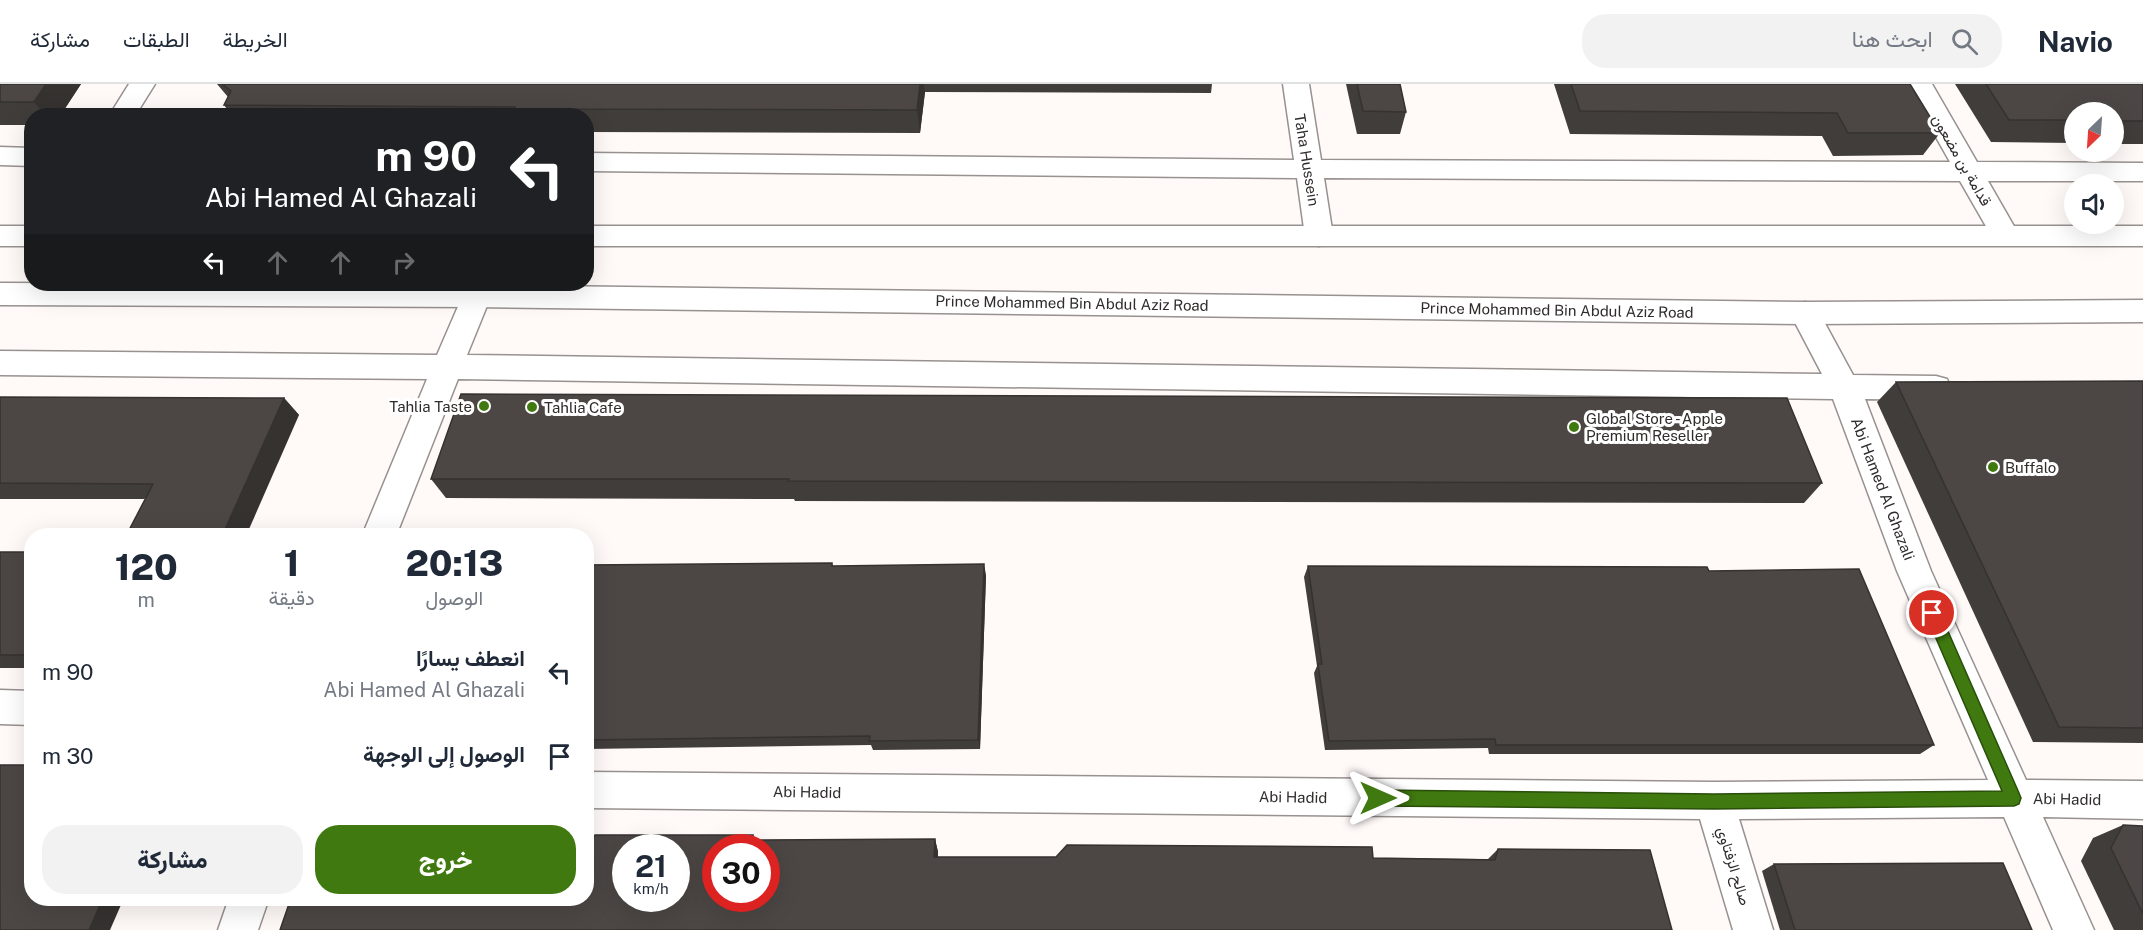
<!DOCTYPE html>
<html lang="ar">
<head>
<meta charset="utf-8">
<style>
	body { margin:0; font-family:"Public Sans",Vazirmatn,sans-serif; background:#f2f2f3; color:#1f2937; direction:rtl; height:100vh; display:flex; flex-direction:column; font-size:22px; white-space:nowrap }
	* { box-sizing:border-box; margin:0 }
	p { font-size:20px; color:#747a83 }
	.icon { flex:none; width:33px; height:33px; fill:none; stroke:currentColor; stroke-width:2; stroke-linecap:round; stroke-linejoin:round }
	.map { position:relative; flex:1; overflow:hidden; direction:ltr }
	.drawer { position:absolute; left:24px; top:444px; width:570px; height:378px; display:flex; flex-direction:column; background:#fff; border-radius:24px; box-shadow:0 6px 24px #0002; direction:rtl }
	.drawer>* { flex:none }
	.banner { position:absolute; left:24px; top:24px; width:570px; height:183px; border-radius:24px; box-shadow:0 6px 24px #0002; direction:rtl; background:#202124; color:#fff; overflow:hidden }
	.needle { width:39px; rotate:205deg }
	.tools { position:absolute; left:2064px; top:18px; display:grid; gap:12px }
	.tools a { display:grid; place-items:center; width:60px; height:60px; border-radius:50%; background:#fff; box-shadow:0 6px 24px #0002; font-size:30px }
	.speed { position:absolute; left:612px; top:750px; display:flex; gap:12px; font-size:30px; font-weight:700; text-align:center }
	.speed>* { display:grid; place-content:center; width:78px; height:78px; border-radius:50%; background:#fff; box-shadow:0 6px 24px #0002; line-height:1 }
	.speed small { font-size:15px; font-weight:400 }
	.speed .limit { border:9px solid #d22; background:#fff; color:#111 }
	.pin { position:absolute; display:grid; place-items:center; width:51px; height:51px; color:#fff; margin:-26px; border:3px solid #fff; border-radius:50%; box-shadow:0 2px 6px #0007 }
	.me { position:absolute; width:66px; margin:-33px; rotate:90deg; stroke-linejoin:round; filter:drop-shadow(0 0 4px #0008) }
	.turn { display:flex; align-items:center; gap:21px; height:126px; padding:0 18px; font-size:27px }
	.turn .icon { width:78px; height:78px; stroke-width:2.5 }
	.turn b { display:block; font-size:42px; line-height:51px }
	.lanes { display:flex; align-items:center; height:57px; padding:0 18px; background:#0003; justify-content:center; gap:30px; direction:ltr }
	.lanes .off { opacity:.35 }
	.eta { display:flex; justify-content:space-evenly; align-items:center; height:102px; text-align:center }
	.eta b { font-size:36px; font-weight:800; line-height:42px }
	.action { display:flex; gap:12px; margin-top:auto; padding:12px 18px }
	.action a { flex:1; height:69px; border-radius:24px; background:#3f790f; color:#fff; font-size:24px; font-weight:800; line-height:69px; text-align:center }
	.action a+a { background:#f2f2f3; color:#1f2937 }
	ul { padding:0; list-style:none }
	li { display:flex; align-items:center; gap:18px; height:84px; padding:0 18px }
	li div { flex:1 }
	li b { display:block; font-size:22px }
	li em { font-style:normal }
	header { display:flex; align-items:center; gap:36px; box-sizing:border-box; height:84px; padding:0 30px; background:#fff; border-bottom:2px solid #e0e1e3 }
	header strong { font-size:28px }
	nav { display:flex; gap:33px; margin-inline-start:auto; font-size:21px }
	.search { width:420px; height:54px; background:#f2f2f3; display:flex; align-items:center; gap:15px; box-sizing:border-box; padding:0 21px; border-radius:24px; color:#747a83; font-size:22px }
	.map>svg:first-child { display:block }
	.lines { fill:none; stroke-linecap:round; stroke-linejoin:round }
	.minor-casing { stroke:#97918f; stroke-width:3 }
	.major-casing { stroke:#97918f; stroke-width:3 }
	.minor { fill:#fff; fill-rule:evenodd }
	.major { fill:#fff; fill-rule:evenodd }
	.wall { fill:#413d3a }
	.shaded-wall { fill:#353230 }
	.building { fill:#4c4744; stroke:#353230; stroke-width:1.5; fill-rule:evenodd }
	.route { fill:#3f790f; stroke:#294f0a; stroke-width:1.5 }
	.poi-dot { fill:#3f790f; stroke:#fff; stroke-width:2 }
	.labels { text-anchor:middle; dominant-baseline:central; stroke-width:6; stroke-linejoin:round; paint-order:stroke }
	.street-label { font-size:15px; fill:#2f2c2b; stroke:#fff }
	.poi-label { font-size:15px; fill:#2f2c2b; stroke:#fff; text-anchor:start }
</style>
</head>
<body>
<header>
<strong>Navio</strong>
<div class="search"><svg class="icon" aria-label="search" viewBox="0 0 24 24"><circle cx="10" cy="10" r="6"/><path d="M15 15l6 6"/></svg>ابحث هنا</div>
<nav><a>الخريطة</a><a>الطبقات</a><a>مشاركة</a></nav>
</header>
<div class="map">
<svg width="2143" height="846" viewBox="0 0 2143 846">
	<rect width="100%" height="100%" fill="#fff9f8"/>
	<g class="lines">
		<g class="minor-casing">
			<g id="minor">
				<path d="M129 0H155L135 32H109Z"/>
				<path d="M1283 0H1309L1321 76 1950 78 1906 0H1932L1977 78 2143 79V97H1988L2019 151 2015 158 2005 161 1995 158 1960 97 1324 94 1333 152 1329 159 1319 162 1309 159 1305 152 1297 94 586 87V69L1294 76Z"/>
				<path d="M0 63 32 64V82L0 81Z"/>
				<path d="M476 201 486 204 491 212 467 271 1822 290 1790 229 1795 221 1805 218 1815 221 1853 291 1936 292 1947 295 1951 304 1947 313 1936 316 1865 315 1931 487 2026 696 2143 697V735L2043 733 2094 846H2053L2004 733 1739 735 1773 846H1733L1700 735 586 724V688L1714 698 1988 696 1897 487 1833 315 458 295 396 452H362L427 295 0 291V267L437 271 466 204Z"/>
				<path d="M0 606 32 607V641L0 640Z"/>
				<path d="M229 814H269L258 846H218Z"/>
			</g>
		</g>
		<g class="major-casing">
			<g id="major">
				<rect x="0" y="142" width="32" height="20"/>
				<rect x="586" y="142" width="1557" height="20"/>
				<path d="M0 199 476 201 1805 218 2143 216V238L1805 240 476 223 0 221Z"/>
			</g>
		</g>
		<use href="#minor" class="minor"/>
		<use href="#major" class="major"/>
	</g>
	<g class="wall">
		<path d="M0 0H81L60 32H32V41H0Z"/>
		<path d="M217 0H1212L1211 9 925 8 920 49 586 48V32H232L224 21 228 13Z"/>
		<path d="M1346 0H1400L1406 28 1400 50H1357Z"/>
		<path d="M1554 0H1910L1940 49 1923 71 1833 72 1822 52 1570 50Z"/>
		<path d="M1955 0H2143V60H2114V28H2074V59L1991 58Z"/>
		<path d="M2143 297V659L2033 658 1877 318 1896 298Z"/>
		<path d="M461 310 1822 399 1804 419 795 417 794 415 446 414 431 395Z"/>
		<path d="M0 313 284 314 299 331 144 415H0Z"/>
		<rect x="0" y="468" width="32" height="116"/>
		<path d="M832 479 833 482 986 491 980 665 873 666 871 661 586 665V481Z"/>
		<path d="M1308 482 1709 487 1934 661 1920 670H1489L1488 664 1325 666 1314 589 1317 582 1304 493Z"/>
		<path d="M2123 741 2143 742V846H2114L2081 777 2093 754Z"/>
		<path d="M753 751 757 756 935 755 938 768V773L1373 774 1488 775 1498 765 1672 846H280Z"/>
		<path d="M1774 780 2032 846H1780L1762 787Z"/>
	</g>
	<g class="shaded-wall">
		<path d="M46 0H81L60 32H46L34 18Z"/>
		<path d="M920 0H924L925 8 920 49 917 26Z"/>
		<path d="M284 314 299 331 246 452H222Z"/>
		<path d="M984 480 986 491 980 665 978 656Z"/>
		<path d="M935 755 938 768V786L934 773Z"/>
		<path d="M103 814H124L110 846H89Z"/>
	</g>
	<g class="building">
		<path d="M0 0H46L34 18H0Z"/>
		<path d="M222 0H920L917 26 514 25 515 23 224 21 231 7Z"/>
		<path d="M1357 0H1400L1406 28 1363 27Z"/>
		<path d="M1571 0H1910L1940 49H1848L1837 29 1580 27Z"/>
		<path d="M1986 0H2143V37H2114V28H2074V36H2009Z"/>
		<path d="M2143 297V644L2059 643 1896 298Z"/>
		<path d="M461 310 1787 314 1822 399 788 397 789 395H431Z"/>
		<path d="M0 313 284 314 222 452H126L153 400 0 399Z"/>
		<rect x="0" y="468" width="32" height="103"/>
		<path d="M832 479V482L984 480 978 656 869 657 870 652 586 656V481Z"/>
		<path d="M1308 482 1707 483 1709 487 1859 485 1934 661H1496L1495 655 1329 657 1318 580H1322Z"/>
		<path d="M0 681H32V814H103L89 846H0Z"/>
		<path d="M2123 741 2143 742V830L2111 764Z"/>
		<path d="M595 751H753L752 756 935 755 934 773H1056L1067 761 1372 763 1373 774 1495 776 1498 765 1650 766 1672 846H280L291 814H586V766ZM626 764H676V814H626ZM716 764H766V814H716Z"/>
		<path d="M2003 779 2032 846H1795L1774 780Z"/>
	</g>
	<path class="route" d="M1932 522 1938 524 1940 529 2019 709 2021 714 2019 720 2014 722 1714 725 1378 722 1373 719 1370 714 1373 709 1378 706 1714 710 2002 707 1925 529 1927 524Z"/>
	<g class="poi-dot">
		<circle cx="484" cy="322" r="6"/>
		<circle cx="532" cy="323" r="6"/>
		<circle cx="1574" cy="343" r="6"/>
		<circle cx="1993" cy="383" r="6"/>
	</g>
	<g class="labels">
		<g class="street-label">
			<text transform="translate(1307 76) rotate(81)">Taha Hussein</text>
			<text transform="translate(1962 76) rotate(60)">قدامة بن مضعون</text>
			<text transform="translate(1072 219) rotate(1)">Prince Mohammed Bin Abdul Aziz Road</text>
			<text transform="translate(1557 226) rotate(1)">Prince Mohammed Bin Abdul Aziz Road</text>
			<text transform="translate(1883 405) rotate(69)">Abi Hamed Al Ghazali</text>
			<text transform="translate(807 708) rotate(1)">Abi Hadid</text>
			<text transform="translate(1293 713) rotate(1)">Abi Hadid</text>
			<text transform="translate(2067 715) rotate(1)">Abi Hadid</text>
			<text transform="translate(1734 782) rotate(73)">صالح الزفتاوي</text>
		</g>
		<g class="poi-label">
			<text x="472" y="322" text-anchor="end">Tahlia Taste</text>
			<text x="544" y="323">Tahlia Cafe</text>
			<text x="1586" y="334">Global Store - Apple<tspan x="1586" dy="17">Premium Reseller</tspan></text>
			<text x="2005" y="383">Buffalo</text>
		</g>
	</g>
</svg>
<div class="tools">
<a><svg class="needle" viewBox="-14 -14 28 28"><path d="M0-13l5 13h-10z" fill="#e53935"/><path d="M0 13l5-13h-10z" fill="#747a83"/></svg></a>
<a><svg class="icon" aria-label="sound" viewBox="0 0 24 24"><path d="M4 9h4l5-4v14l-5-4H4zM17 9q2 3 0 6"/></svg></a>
</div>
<div class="speed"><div>21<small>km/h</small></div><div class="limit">30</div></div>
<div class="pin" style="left:1932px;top:529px;background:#d93025"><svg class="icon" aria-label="arrive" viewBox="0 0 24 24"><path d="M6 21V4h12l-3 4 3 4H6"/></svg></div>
<svg class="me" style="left:1378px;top:714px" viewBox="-20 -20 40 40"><path d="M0-17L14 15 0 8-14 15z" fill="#3f790f" stroke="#fff" stroke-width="4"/></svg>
<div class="banner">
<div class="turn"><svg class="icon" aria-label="left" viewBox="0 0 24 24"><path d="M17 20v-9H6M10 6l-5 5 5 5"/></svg><div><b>90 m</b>Abi Hamed Al Ghazali</div></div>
<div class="lanes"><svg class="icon" aria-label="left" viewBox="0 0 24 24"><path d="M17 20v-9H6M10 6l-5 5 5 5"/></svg><svg class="icon off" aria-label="ahead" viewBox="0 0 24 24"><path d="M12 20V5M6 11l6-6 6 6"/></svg><svg class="icon off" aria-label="ahead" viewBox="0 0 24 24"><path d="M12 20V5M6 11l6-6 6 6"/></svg><svg class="icon off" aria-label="right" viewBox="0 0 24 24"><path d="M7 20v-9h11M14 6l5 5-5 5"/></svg></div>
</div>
<section class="drawer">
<div class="eta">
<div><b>20:13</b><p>الوصول</p></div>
<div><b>1</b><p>دقيقة</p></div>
<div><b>120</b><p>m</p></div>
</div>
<ul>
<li><svg class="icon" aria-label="left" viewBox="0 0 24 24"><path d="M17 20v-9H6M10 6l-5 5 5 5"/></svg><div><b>انعطف يسارًا</b><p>Abi Hamed Al Ghazali</p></div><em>90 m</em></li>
<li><svg class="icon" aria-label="arrive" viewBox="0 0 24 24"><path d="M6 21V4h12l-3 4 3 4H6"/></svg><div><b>الوصول إلى الوجهة</b></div><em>30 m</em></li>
</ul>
<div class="action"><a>خروج</a><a>مشاركة</a></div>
</section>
</div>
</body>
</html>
